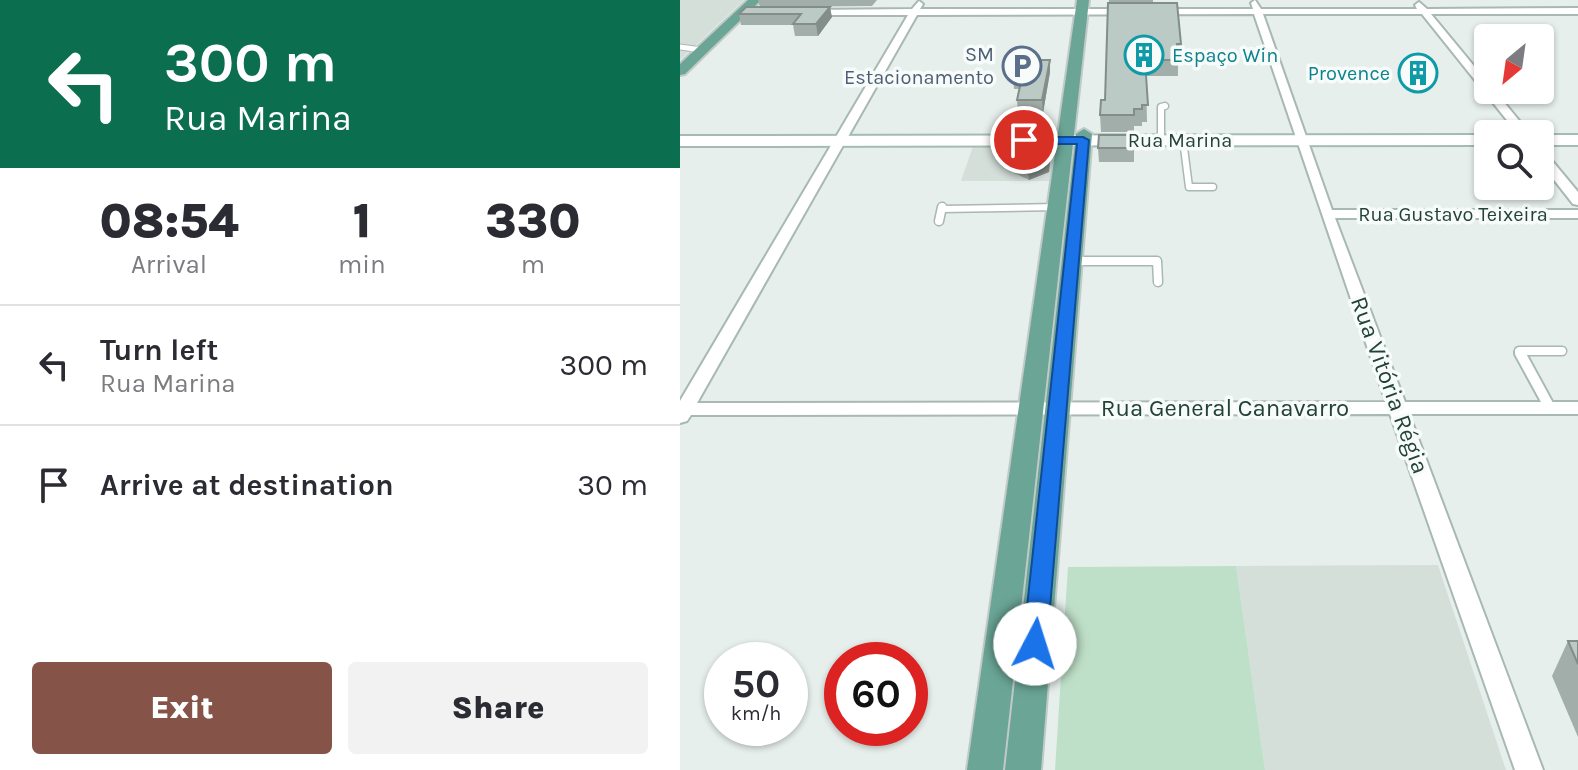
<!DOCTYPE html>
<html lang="en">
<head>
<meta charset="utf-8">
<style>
	body { margin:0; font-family:Karla,sans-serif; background:#f2f2f3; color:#2b2b33; height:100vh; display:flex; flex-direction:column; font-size:30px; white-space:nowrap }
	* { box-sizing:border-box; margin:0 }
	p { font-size:26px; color:#7c7c81 }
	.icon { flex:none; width:44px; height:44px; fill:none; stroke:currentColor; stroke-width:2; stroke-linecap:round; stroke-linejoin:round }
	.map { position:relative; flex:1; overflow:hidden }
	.details { display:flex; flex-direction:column; background:#fff; width:680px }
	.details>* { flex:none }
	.top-card { background:#0b6e4f; color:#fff; overflow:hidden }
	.needle { width:52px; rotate:209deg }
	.controls { position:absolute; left:794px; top:24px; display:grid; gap:16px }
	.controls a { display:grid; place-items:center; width:80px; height:80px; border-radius:8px; background:#fff; box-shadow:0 2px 6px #0004; font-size:40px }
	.speed { position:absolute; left:24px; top:642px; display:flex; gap:16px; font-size:40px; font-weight:700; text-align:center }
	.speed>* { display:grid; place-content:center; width:104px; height:104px; border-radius:50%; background:#fff; box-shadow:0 2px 6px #0004; line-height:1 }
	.speed small { font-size:20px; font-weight:400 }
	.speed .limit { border:12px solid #d22; background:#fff; color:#111 }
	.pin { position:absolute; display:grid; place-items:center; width:68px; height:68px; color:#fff; margin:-34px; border:4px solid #fff; border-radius:50%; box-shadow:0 2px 8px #0007 }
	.me { position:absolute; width:88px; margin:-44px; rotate:5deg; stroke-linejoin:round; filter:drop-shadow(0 0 6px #0008) }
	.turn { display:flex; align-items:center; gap:28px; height:168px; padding:0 32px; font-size:36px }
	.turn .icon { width:104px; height:104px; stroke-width:2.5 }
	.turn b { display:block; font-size:56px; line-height:68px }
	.eta { display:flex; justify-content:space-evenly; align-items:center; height:136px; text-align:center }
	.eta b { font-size:48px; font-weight:800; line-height:56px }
	.cta { display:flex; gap:16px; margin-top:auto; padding:16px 32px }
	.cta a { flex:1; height:92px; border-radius:8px; background:#855347; color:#fff; font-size:32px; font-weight:800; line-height:92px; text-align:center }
	.cta a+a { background:#f2f2f3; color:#2b2b33 }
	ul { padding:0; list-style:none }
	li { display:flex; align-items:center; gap:24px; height:120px; padding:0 32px; border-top:2px solid #e1e1e2 }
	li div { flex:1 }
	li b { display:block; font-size:30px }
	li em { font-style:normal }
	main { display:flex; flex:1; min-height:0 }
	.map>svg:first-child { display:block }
	.built { fill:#d4dfda }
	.green { fill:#bfe0c8 }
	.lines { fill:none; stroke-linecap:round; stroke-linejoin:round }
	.lane-far3-casing { stroke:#a8b8b2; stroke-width:7 }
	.lane-far2-casing { stroke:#a8b8b2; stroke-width:9 }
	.lane-far1-casing { stroke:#a8b8b2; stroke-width:11 }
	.lane-casing { stroke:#a8b8b2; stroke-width:14 }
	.street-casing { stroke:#a8b8b2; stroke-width:4 }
	.secondary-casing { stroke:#a4bbb3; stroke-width:4 }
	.primary-casing { stroke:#c2cac8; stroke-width:4 }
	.lane-far3 { stroke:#fff; stroke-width:5 }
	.lane-far2 { stroke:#fff; stroke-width:6 }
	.lane-far1 { stroke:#fff; stroke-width:8 }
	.lane { stroke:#fff; stroke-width:10 }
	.street { fill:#fff; fill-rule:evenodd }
	.secondary { fill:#fff; fill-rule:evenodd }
	.primary { fill:#6aa596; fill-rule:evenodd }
	.wall { fill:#a1aea9 }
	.shaded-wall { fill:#838d89 }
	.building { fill:#bbcac4; stroke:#838d89; stroke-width:2 }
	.route { fill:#1a73e8; stroke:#114b97; stroke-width:2 }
	.labels { text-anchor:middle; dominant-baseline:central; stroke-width:7; stroke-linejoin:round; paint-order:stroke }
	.far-service-label { font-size:20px; fill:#4e5e75; stroke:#f7fbf9; text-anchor:end }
	.far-culture-label { font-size:20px; fill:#0d838f; stroke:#f7fbf9; text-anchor:start }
	.far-street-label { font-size:20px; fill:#24423a; stroke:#f7fbf9 }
	.street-label { font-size:24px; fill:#24423a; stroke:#f7fbf9 }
</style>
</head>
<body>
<main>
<section class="details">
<div class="top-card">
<div class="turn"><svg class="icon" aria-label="left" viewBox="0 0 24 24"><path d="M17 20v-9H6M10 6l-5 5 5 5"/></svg><div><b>300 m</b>Rua Marina</div></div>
</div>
<div class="eta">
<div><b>08:54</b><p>Arrival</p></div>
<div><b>1</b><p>min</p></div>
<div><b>330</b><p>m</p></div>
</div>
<ul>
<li><svg class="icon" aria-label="left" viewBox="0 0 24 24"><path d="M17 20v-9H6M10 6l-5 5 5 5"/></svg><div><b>Turn left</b><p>Rua Marina</p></div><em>300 m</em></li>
<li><svg class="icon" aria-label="arrive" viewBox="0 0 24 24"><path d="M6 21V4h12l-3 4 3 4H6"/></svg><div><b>Arrive at destination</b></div><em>30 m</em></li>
</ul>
<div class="cta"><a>Exit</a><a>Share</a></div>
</section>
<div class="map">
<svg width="898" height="770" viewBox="0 0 898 770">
	<rect width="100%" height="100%" fill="#e6efeb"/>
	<g class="built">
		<path d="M0 0H64L0 60Z"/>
		<path d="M376 145 369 181H281L293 146Z"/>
		<path d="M758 565 826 770H585L556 566Z"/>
	</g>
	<path class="green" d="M556 566 585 770H375L388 567Z"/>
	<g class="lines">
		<g class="lane-far3-casing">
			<path id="lane-far3" d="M0 47 22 50"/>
		</g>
		<g class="lane-far2-casing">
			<g id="lane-far2">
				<path d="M481 140V107L485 106"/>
				<path d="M503 140 509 187H533"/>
				<path d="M262 209 378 207"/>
			</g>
		</g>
		<g class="lane-far1-casing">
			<g id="lane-far1">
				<path d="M259 221 262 207"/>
				<path d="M393 261H477L478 282"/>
				<path d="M841 355 839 351H882"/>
			</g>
		</g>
		<g class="lane-casing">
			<path id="lane" d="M840 353 870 408"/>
		</g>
		<g class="street-casing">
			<g id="street">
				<path d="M575 0 581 9H737L735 5 739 2 747 9 898 8V14H751L808 83V90H814L850 134H838L742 14H583L652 210H898V218H655L725 402H898V414H729L863 770H835L710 414 11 415 7 421 0 423V401L228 15H129L126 10 232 9 239 1 243 4 240 9H573L571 3ZM574 14 706 402 17 403 237 15Z"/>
				<path d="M860 150 864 151 898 192V205L893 204 860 162Z"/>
			</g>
		</g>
		<g class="secondary-casing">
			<g id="secondary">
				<path d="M808 135V145L0 146V136Z"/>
				<rect x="860" y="135" width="38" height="10"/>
			</g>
		</g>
		<g class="primary-casing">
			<g id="primary">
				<path d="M68 0H81L5 74 0 75V64Z"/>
				<path d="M397 0H409L323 770H287Z"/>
				<path d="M404 129 412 134 361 770H325L396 134Z"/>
			</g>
		</g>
		<use href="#lane-far3" class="lane-far3"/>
		<use href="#lane-far2" class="lane-far2"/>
		<use href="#lane-far1" class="lane-far1"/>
		<use href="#lane" class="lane"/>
		<use href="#street" class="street"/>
		<use href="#secondary" class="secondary"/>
		<use href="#primary" class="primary"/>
	</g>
	<g class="wall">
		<path d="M78 0H197L192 6 80 7Z"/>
		<path d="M429 0H473V3L501 44V60H498V76H466L467 122H462V126H454V132H421L420 115 425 100Z"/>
		<path d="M66 7 152 17 138 36H115L113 25H61L59 14Z"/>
		<path d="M370 72 363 113H338L337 100 339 89H334L333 77Z"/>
		<path d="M454 135V162H419L418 148Z"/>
		<path d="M371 154 369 172 349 180 328 170 327 163Z"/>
		<path d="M888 641H898V737L872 676Z"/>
	</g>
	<g class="shaded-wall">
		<path d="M150 7 152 17 138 36 136 24Z"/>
		<path d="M370 60V72L363 113 362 100Z"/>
		<path d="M371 147 369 172 349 180 348 173Z"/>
	</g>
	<g class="building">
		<path d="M428 3H497L501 44H497L498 60H465L468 105H462V109H454V115H420L421 100H425Z"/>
		<path d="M66 7H150L136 24H113L121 14H59Z"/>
		<path d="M338 60H370L362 100H337L342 77H333Z"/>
		<path d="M419 135H454V148H418Z"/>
		<path d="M331 142H356L371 147 368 165 348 173 327 163Z"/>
		<path d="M888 641H898V664Z"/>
	</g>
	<path class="route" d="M403 137 409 140 367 644 363 651 355 654 346 651 343 644 397 144H344L338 140 344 137Z"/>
	<defs>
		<g id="building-ring" transform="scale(2)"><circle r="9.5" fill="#f7fbf9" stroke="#0f9aa8" stroke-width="1.5"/><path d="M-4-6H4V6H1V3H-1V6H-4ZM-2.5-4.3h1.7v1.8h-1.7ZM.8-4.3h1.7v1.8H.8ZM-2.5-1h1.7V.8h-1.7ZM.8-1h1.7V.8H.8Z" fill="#0f9aa8"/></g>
		<g id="parking-ring" transform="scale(2)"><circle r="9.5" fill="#f7fbf9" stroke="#5c6f8a" stroke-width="1.5"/><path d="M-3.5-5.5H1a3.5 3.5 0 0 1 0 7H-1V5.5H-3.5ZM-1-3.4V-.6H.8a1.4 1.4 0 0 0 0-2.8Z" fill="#5c6f8a"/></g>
	</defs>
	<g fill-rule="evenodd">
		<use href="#building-ring" x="464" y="55"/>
		<use href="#parking-ring" x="342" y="66"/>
		<use href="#building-ring" x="738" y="73"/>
	</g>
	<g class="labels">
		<g class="far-service-label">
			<text x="314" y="54">SM<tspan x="314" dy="23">Estacionamento</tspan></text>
		</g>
		<g class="far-culture-label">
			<text x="492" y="55">Espaço Win</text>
			<text x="710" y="73" text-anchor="end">Provence</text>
		</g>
		<g class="far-street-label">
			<text x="500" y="140">Rua Marina</text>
			<text x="773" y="214">Rua Gustavo Teixeira</text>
		</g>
		<g class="street-label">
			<text transform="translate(710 385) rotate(70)">Rua Vitória Régia</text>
			<text x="545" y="408">Rua General Canavarro</text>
		</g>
	</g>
</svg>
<div class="controls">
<a><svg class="needle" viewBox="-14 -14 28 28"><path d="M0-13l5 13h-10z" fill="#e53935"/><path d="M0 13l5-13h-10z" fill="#7c7c81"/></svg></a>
<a><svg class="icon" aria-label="search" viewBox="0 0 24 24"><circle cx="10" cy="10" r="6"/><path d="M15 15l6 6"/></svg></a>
</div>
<div class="speed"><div>50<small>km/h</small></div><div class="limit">60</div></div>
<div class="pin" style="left:344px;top:140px;background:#d93025"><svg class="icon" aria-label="arrive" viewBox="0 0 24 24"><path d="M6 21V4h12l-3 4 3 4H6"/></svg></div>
<svg class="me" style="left:355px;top:644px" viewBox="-20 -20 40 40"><circle r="19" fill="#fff"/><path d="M0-13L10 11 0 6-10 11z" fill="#1a73e8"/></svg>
</div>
</main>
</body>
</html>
